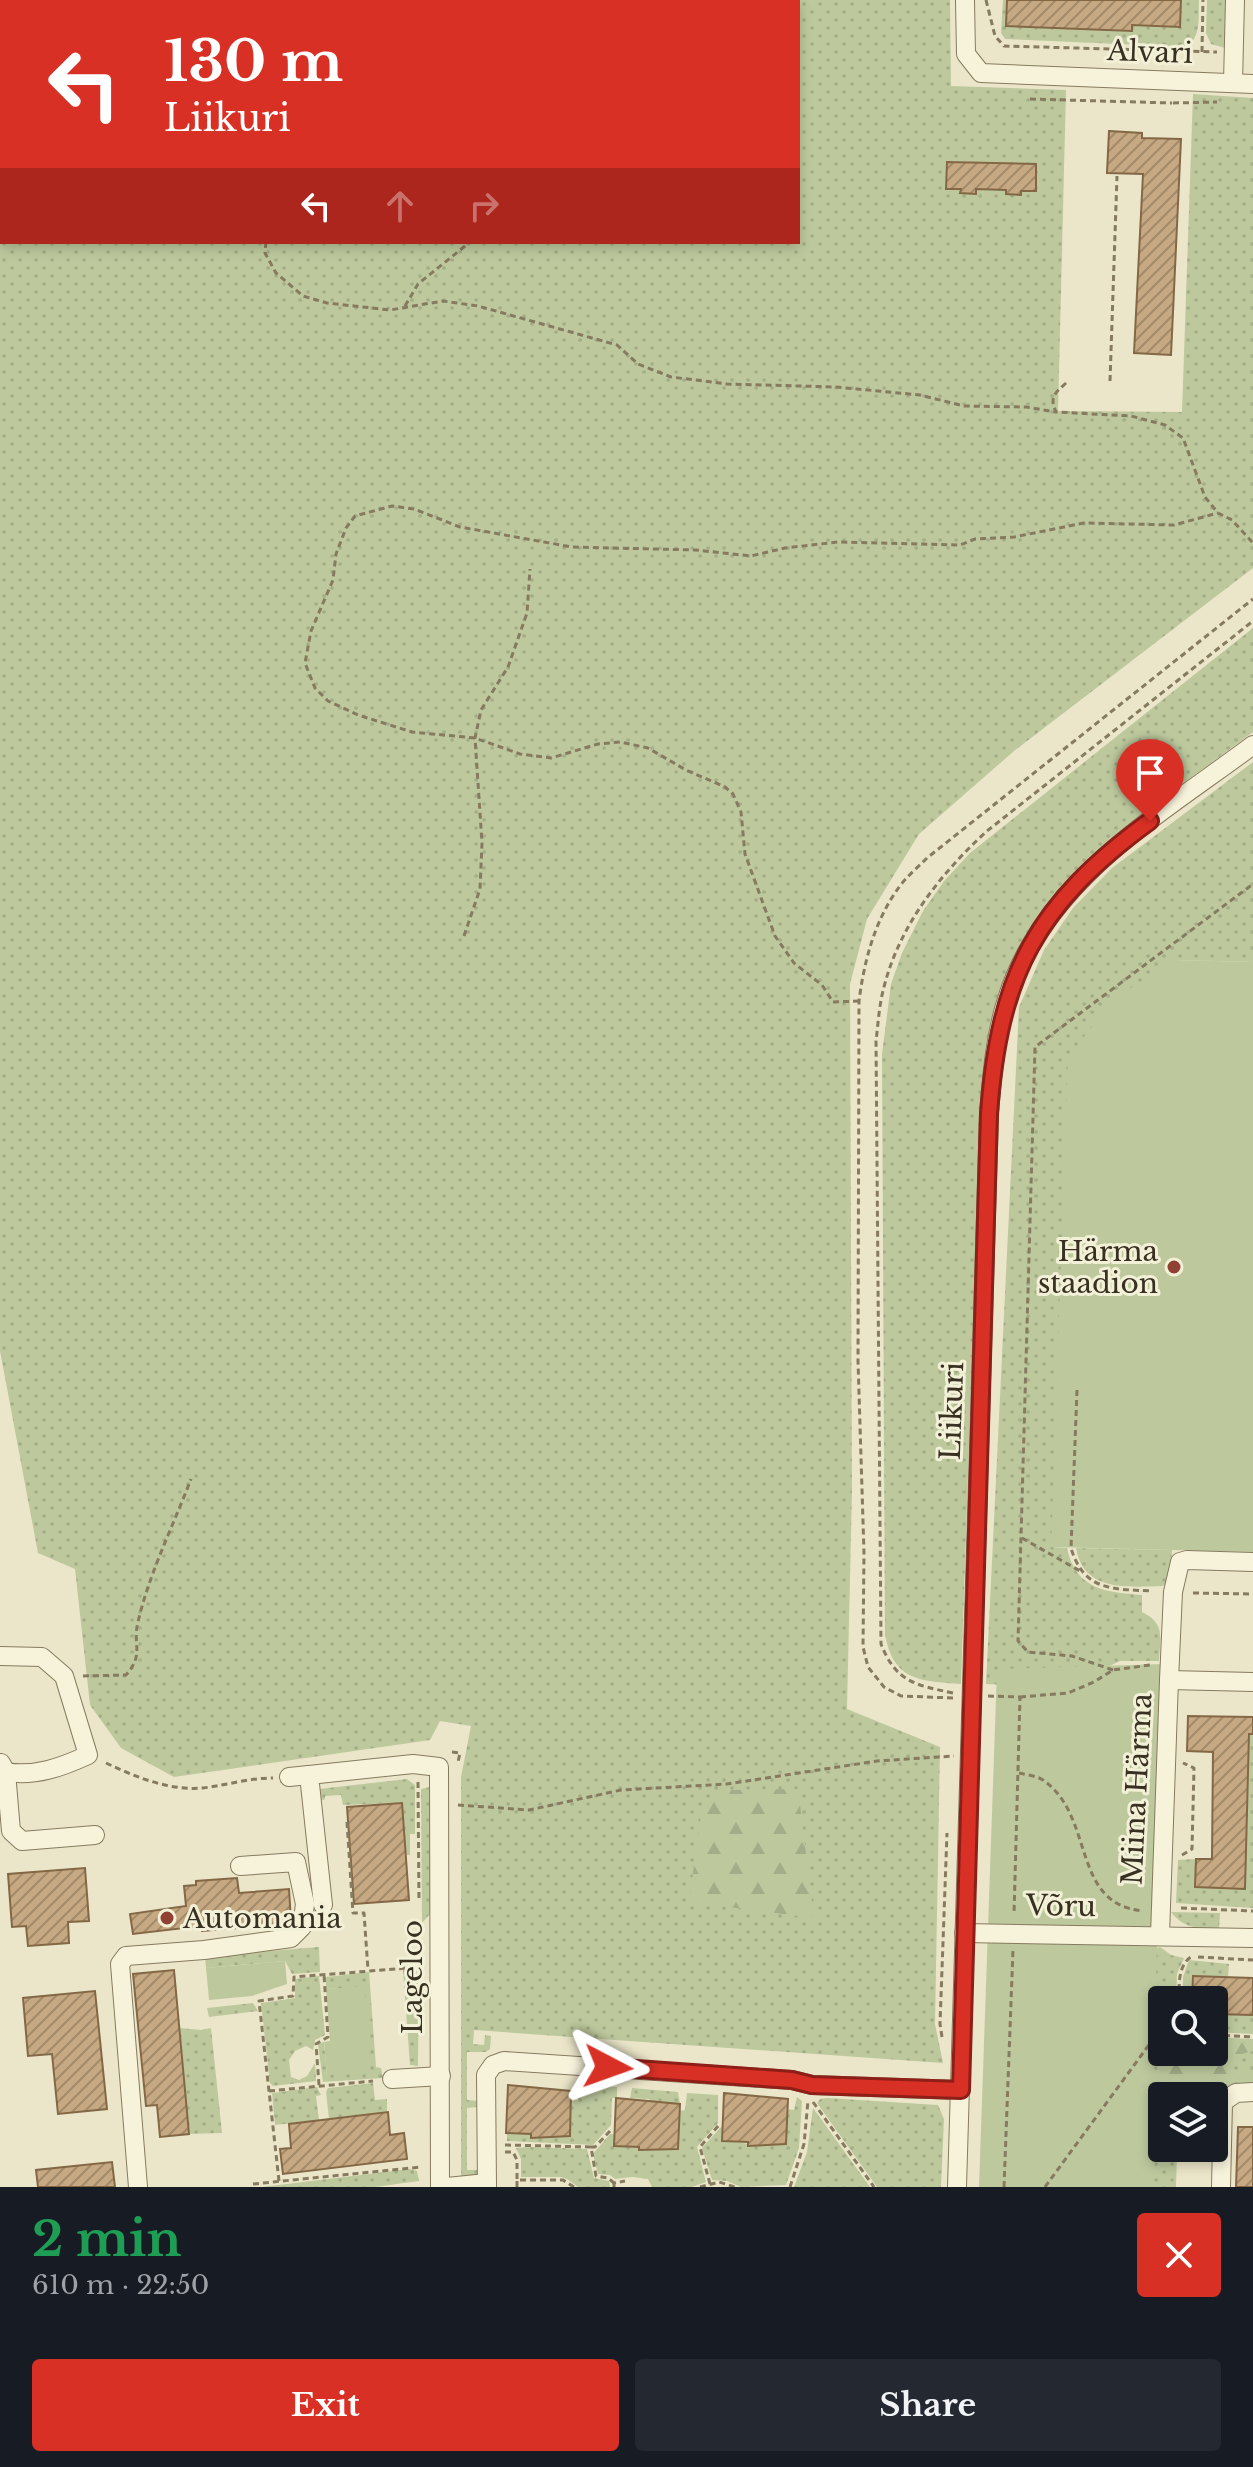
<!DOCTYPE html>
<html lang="en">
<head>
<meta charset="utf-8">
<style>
	body { margin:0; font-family:"Libre Baskerville",serif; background:#242831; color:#f1f3f6; height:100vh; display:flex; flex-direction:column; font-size:30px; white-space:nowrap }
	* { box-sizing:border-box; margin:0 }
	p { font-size:26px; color:#9ea1a6 }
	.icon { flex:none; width:44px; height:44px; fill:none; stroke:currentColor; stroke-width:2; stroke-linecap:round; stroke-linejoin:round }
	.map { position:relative; height:2187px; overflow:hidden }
	.drawer { display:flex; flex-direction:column; background:#171b24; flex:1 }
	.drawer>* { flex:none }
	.banner { position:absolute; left:0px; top:0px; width:800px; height:244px; box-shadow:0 4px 12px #0003; background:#d93025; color:#fff; overflow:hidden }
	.buttons { position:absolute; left:1148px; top:1986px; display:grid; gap:16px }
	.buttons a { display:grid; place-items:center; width:80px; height:80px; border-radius:8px; background:#171b24; box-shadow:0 4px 12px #0003; font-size:40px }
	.pin { position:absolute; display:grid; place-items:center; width:68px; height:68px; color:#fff; margin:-82px -34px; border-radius:50% 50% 50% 0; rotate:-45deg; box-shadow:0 0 8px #0007 }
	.pin .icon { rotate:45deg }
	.me { position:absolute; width:88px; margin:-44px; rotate:94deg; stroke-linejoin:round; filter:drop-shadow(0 0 6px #0008) }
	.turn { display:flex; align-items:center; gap:28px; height:168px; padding:0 32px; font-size:36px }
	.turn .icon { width:104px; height:104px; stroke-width:2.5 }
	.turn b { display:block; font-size:56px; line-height:68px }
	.lanes { display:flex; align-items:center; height:76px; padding:0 32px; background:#0003; justify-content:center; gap:40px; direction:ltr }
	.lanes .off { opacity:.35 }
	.round { display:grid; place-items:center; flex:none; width:84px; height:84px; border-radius:8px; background:#242831 }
	.headline { display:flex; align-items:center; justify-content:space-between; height:136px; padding:0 32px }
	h1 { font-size:48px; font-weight:800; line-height:60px; color:#1e9e55 }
	.button { display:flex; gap:16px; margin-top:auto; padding:16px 32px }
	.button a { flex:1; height:92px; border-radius:8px; background:#d93025; color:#fff; font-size:32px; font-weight:800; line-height:92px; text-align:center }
	.button a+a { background:#242831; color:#f1f3f6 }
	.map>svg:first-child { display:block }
	.grass { fill:url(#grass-dots); fill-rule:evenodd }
	.forest { fill:url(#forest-firs) }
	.green { fill:#bdc99d }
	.building { fill:url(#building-hatch); stroke:#846846; stroke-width:2 }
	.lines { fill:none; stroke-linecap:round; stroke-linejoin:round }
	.minor-casing { stroke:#867a5f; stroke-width:20 }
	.path { stroke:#867a5f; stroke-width:3; stroke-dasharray:6 4; stroke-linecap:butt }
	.minor { stroke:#f7f3db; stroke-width:18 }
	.route-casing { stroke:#8d1f18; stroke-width:20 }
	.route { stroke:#d93025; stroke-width:14 }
	.poi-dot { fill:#914133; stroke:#f3f0d8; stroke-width:3 }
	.labels { text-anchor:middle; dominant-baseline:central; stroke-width:6; stroke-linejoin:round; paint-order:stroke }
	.street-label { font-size:28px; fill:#383021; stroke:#f3f0d8 }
	.poi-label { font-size:28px; fill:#383021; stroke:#f3f0d8; text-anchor:end }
</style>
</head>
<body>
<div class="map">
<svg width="1253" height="2187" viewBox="0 0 1253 2187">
	<defs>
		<pattern id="grass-dots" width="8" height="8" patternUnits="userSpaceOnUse" patternTransform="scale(2)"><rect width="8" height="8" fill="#bdc99d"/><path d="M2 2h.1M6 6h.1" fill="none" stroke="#a3ad87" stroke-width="1.8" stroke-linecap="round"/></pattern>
		<pattern id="forest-firs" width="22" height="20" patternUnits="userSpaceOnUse" patternTransform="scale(2)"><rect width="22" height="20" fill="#bdc99d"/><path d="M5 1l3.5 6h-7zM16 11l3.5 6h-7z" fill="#a3ad87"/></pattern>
		<pattern id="building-hatch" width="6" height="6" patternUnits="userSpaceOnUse" patternTransform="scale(2)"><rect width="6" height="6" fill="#c6a982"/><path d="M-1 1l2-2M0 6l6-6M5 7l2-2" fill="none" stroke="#a28a6a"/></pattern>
	</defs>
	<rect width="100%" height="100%" fill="#ebe6c9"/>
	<g class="grass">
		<path d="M0 0H950L951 86 1066 90 1058 411 1182 412 1193 94 1253 98V568L1014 751 919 834 867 919 850 984 852 1490 847 1709 940 1747 935 2024 943 2063 474 2030 473 2044 484 2045 485 2035 491 2036 490 2049 486 2052H467V2100L478 2101 477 2107 467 2108V2170H478V2177H461V1777L471 1726 440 1721 430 1740 174 1777 121 1748 90 1705 75 1569 38 1553 0 1351ZM2 2H798V242H2Z"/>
		<path d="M1003 0H1007V26L1132 30V25L1180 27 1181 0H1199C1198 17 1202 37 1186 47L1005 39 1001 33Z"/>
		<path d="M1207 0H1226L1225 48 1211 44 1206 33Z"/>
		<path d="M1253 628V732C1145 813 1030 879 993 1018 984 1051 983 1087 980 1121L961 1684C920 1681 893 1681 885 1634L882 1054 891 984 902 953 923 911 944 881 970 853Z"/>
		<path d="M1253 762V962L1175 960 1051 1547 1067 1548C1076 1590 1106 1592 1142 1595V1612C1166 1624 1160 1637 1159 1661H1120L1103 1669 1029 1686 986 1684 1019 1007 1044 950 1073 908 1112 868Z"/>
		<path d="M1076 1548 1172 1550 1170 1583 1162 1586C1127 1587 1083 1592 1076 1548Z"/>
		<path d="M1249 1734H1253V1908L1176 1903 1178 1860 1196 1859V1887L1245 1888Z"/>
		<path d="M407 1779 415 1785V1834H410V1855H406L402 1803 343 1805 341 1795 325 1796V1799L318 1802 319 1789Z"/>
		<path d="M430 1787V1914L422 1923 421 1792V1789Z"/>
		<path d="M1171 1912 1220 1913 1219 1929C1198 1928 1184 1929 1171 1912Z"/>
		<path d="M319 1947 320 1972 292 1974 285 1961 206 1968 205 1956Z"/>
		<path d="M1160 1947 1171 1955 1184 1958 1177 1974 1176 2000H1162V2021L1154 2033 1156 1948Z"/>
		<path d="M1189 1960 1229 1964 1228 1977 1192 2000H1183V1977Z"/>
		<path d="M415 1969 419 1974 418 2066 410 2065 403 1970Z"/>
		<path d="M369 1972 376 2067 381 2068 383 2078 323 2082 318 2044 324 2042 327 2075 365 1987 326 1989V1977Z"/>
		<path d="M319 1976 325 2035 315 2040 313 2050 306 2046 295 2051 289 2060 291 2077 299 2080 307 2076 315 2063 316 2081 273 2086 270 2083 261 2003 295 1998V1979Z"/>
		<path d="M253 2003 258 2011 209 2017 207 2008Z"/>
		<path d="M1214 2014 1253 2015V2034L1214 2032Z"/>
		<path d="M180 2028 201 2030 211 2028 222 2133 189 2134Z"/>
		<path d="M1162 2034V2052H1214V2037L1253 2039V2088L1179 2091 1178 2096H1162V2148H1219L1218 2157 1177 2156 1176 2187H1149L1153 2046Z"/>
		<path d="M373 2083 375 2100 387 2099V2112L329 2119 326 2092 328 2088Z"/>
		<path d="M583 2084 617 2087V2098H612L611 2125 593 2145 507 2141V2133L531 2134 532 2138 570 2136 571 2101 578 2100 579 2086Z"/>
		<path d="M317 2087 321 2095 316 2096 319 2120 275 2125 272 2093Z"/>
		<path d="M632 2088 678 2092 680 2104 650 2103 649 2099 630 2098Z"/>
		<path d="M687 2093 718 2095V2123L697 2147 706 2182 692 2187H652L648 2179 632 2177 615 2179 610 2175 598 2174 593 2154 610 2134H615L614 2146 661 2150 679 2111 685 2110Z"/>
		<path d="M797 2097 802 2101 799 2148 786 2185 741 2187 727 2181 712 2180 702 2148 720 2128 723 2126V2141L769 2146 787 2109 794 2110Z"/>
		<path d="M827 2098 938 2105 944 2119 941 2187H877L817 2103 820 2099Z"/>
		<path d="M813 2108 870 2187H794L807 2152Z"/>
		<path d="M527 2147 587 2149 594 2178 609 2181 610 2187H578L567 2179 561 2177H521V2159L516 2148Z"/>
		<path d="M410 2169 417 2171 419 2181 375 2187H262Z"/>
	</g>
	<g class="forest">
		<path d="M798 1789 814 1918 689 1902 702 1807 728 1790Z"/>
		<path d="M1214 2039 1253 2044V2051L1234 2056 1233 2070 1253 2072V2080L1161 2081 1155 2061 1162 2041V2052H1214Z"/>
	</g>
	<g class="green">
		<path d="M1175 960 1253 962V1552L1051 1547 1068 1057 1113 999Z"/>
		<path d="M1165 1664 1150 2187H979L997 1669Z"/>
		<path d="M285 1961 287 1984 252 1996 209 2000 206 1968Z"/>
		<path d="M365 1986 370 2072 327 2075 324 2042 330 2041 326 1989Z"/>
	</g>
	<g class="building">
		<path d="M1007 0H1181L1180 27 1132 25V31L1006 26Z"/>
		<path d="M1109 131 1142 133V138L1181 139 1171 355 1134 353 1143 174 1107 173Z"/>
		<path d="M947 162 1036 164V191H1021V195L1006 194V190L976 189V194L960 193 961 189H946Z"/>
		<path d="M1188 1716 1253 1717V1734H1249L1245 1889 1195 1887 1196 1859H1212L1213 1752 1187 1751Z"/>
		<path d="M402 1803 409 1900 354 1904 347 1807Z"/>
		<path d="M85 1868 89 1921 68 1922 69 1943 28 1946 26 1926 12 1927 8 1874Z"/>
		<path d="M237 1878 239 1893 289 1889 291 1921 288 1924 202 1931 201 1926 133 1934 130 1914 186 1906 184 1886 196 1885V1881Z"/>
		<path d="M174 1970 189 2134 160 2137 157 2105 146 2106 133 1974Z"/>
		<path d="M1193 1976 1253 1978V2015L1214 2014V2000H1192Z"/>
		<path d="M95 1991 107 2109 58 2114 52 2054 28 2056 23 1998Z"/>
		<path d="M508 2085 571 2091 570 2136 531 2138V2134L506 2133Z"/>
		<path d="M724 2093 788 2099 786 2144 748 2146V2142L722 2141Z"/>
		<path d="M616 2098 680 2104 678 2149 639 2150V2147L614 2146Z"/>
		<path d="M388 2112 390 2135 404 2133 407 2159 283 2174 280 2149 291 2148 289 2124Z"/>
		<path d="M1238 2127H1253V2187H1236Z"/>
		<path d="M112 2162 115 2187H38L36 2170Z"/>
	</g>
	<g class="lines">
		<g class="minor-casing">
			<g id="minor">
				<path d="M965 0 966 54 981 73 1253 84"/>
				<path d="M1233 83 1235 0"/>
				<path d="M0 1656 42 1657 64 1676 88 1755C62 1767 35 1777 6 1772"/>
				<path d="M1169 1680 1173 1592 1180 1562 1187 1560 1253 1562"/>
				<path d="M1 1763 6 1772 11 1831 22 1841 95 1835"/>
				<path d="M289 1777 309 1775"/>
				<path d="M323 1905 309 1775 413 1764 439 1767 440 2187"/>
				<path d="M964 1933 1253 1938"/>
				<path d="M1160 1935 1169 1680 1253 1682"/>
				<path d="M392 2079 441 2076"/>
				<path d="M138 2187 120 1964 126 1956 204 1950 291 1938 302 1927 305 1904 296 1862 240 1866"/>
				<path d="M447 2187 487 2183"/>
				<path d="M487 2187 486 2075 493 2065 504 2061 792 2080 812 2085 961 2090"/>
				<path d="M957 2187 989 1114C992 1076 995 1036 1007 999 1044 880 1158 816 1253 745"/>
				<path d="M1221 2187 1223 2102 1236 2093 1253 2092"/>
			</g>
		</g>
		<g class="path">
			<path d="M561 0 564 2"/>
			<path d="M986 0 995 36 1004 46 1217 52"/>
			<path d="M397 2 398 0"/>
			<path d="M760 2 779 0"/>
			<path d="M1202 52 1203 0"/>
			<path d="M1030 99 1172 103"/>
			<path d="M1173 103 1217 102"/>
			<path d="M266 242 265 253 276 273 303 296 327 303 390 310 443 301 478 306 617 345 638 364 671 377 727 384 836 387 920 395 964 406 1026 407 1056 412"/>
			<path d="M405 306 418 284 470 242"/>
			<path d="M1110 381 1117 176"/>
			<path d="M1066 383C1055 393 1049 397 1056 412L1131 416 1165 425 1183 438 1205 497 1218 513 1232 520 1253 543"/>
			<path d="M464 936 480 889 482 843 475 738 481 710 508 667 527 613 530 569"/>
			<path d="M859 1001 833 1002 822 985 794 963 775 936 745 854 741 812 733 794 725 787 686 770 648 748 620 742 598 744 551 758 520 754 475 738 412 732 358 715 328 701 315 688 305 663 311 631 333 580 336 554 346 528 355 516 392 506 414 509 460 527 572 547 696 550 751 556 785 548 838 542 960 545 975 539 1014 537 1084 523 1174 525 1218 513"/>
			<path d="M1077 1390 1071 1548C1084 1592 1114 1589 1153 1591"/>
			<path d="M1022 1538 1080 1571"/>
			<path d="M1193 1593 1253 1594"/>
			<path d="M1113 1670 1072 1656 1028 1652 1018 1641 1035 1047 1253 884"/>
			<path d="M83 1676 126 1675C145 1653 132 1646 138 1622 149 1574 173 1526 191 1479"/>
			<path d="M953 1693C915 1685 896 1682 881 1644L876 1041C878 1025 879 1007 883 991 898 927 940 874 987 831L1253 621"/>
			<path d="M988 1696 1020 1697 1014 1914"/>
			<path d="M1020 1697 1068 1693 1094 1682 1113 1670 1150 1665"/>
			<path d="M953 1698 901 1696 884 1687 868 1667 863 1647 864 1553 858 1361 859 1001C864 962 874 923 897 890 905 878 917 868 927 858L1253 599"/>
			<path d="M452 1752 460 1753 458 1762"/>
			<path d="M106 1763C136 1777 169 1791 203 1788 227 1785 249 1778 273 1778"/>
			<path d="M1019 1773C1027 1775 1037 1776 1043 1780 1096 1817 1070 1904 1143 1911"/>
			<path d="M418 1782 419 1902"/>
			<path d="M458 1805 529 1810 621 1790 727 1784 877 1761 954 1756"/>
			<path d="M347 1822 353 1913H364L368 1970"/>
			<path d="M1182 1855 1192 1849 1194 1768 1183 1763"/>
			<path d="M1181 1908 1253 1911"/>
			<path d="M1198 1957 1253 1960"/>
			<path d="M1179 2000C1179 1985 1178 1965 1191 1957"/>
			<path d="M1214 2035 1253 2037"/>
			<path d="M942 2037 940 2024 947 1833"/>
			<path d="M319 2085 316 2044 328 2037 324 1974"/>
			<path d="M269 2091 373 2081"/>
			<path d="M813 2102 874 2187"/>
			<path d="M505 2145 591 2147 596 2176 608 2178 614 2183"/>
			<path d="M591 2147H595L610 2131"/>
			<path d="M505 2152H513L517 2160V2180"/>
			<path d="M279 2181 259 2001 293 1996 294 1977 421 1967"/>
			<path d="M253 2184 421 2167"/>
			<path d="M710 2184 700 2147 719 2125"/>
			<path d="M517 2187V2180H563L574 2187"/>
			<path d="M614 2187V2183L625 2181"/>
			<path d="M700 2187 719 2182 735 2187"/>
			<path d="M790 2187 804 2144 808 2101"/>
			<path d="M1004 2187 1013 1950"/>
			<path d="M1045 2187 1162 2027"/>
		</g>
		<use href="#minor" class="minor"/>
	</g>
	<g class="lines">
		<g class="route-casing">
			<path id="route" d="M608 2067 792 2080 812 2085 961 2090 989 1114C999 975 1036 904 1150 821"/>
		</g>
		<use href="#route" class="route"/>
	</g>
	<g class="poi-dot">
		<circle cx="1174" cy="1267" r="8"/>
		<circle cx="167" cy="1918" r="8"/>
	</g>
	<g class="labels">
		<g class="street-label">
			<text transform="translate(1150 52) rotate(2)">Alvari</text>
			<text transform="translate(952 1411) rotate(-88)">Liikuri</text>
			<text transform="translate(1137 1789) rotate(-87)">Miina Härma</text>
			<text transform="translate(1061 1906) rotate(1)">Võru</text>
			<text transform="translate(412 1977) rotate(-90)">Lageloo</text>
		</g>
		<g class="poi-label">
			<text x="1158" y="1251">Härma<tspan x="1158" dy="32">staadion</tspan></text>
			<text x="183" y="1918" text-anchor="start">Automania</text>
		</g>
	</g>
</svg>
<div class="buttons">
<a><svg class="icon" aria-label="search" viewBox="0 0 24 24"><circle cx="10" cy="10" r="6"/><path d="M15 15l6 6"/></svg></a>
<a><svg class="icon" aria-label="layers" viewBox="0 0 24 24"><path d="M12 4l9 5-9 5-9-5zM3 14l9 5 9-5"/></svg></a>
</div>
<div class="pin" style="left:1150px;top:821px;background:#d93025"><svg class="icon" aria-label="arrive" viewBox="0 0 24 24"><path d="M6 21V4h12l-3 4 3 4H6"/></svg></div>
<svg class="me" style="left:608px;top:2067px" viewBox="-20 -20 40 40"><path d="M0-17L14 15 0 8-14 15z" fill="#d93025" stroke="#fff" stroke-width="4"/></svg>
<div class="banner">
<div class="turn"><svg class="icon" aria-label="left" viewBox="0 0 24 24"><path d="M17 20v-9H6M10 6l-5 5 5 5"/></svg><div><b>130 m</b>Liikuri</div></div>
<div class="lanes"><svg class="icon" aria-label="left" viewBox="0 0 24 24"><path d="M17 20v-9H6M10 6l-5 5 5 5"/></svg><svg class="icon off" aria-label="ahead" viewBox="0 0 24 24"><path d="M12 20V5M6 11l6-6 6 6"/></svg><svg class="icon off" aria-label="right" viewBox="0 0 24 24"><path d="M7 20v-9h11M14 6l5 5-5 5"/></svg></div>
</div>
</div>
<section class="drawer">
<div class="headline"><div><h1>2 min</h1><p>610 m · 22:50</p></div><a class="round" style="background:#d93025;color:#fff"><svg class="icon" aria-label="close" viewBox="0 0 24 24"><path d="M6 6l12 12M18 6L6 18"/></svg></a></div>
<div class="button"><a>Exit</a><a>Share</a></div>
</section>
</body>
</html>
